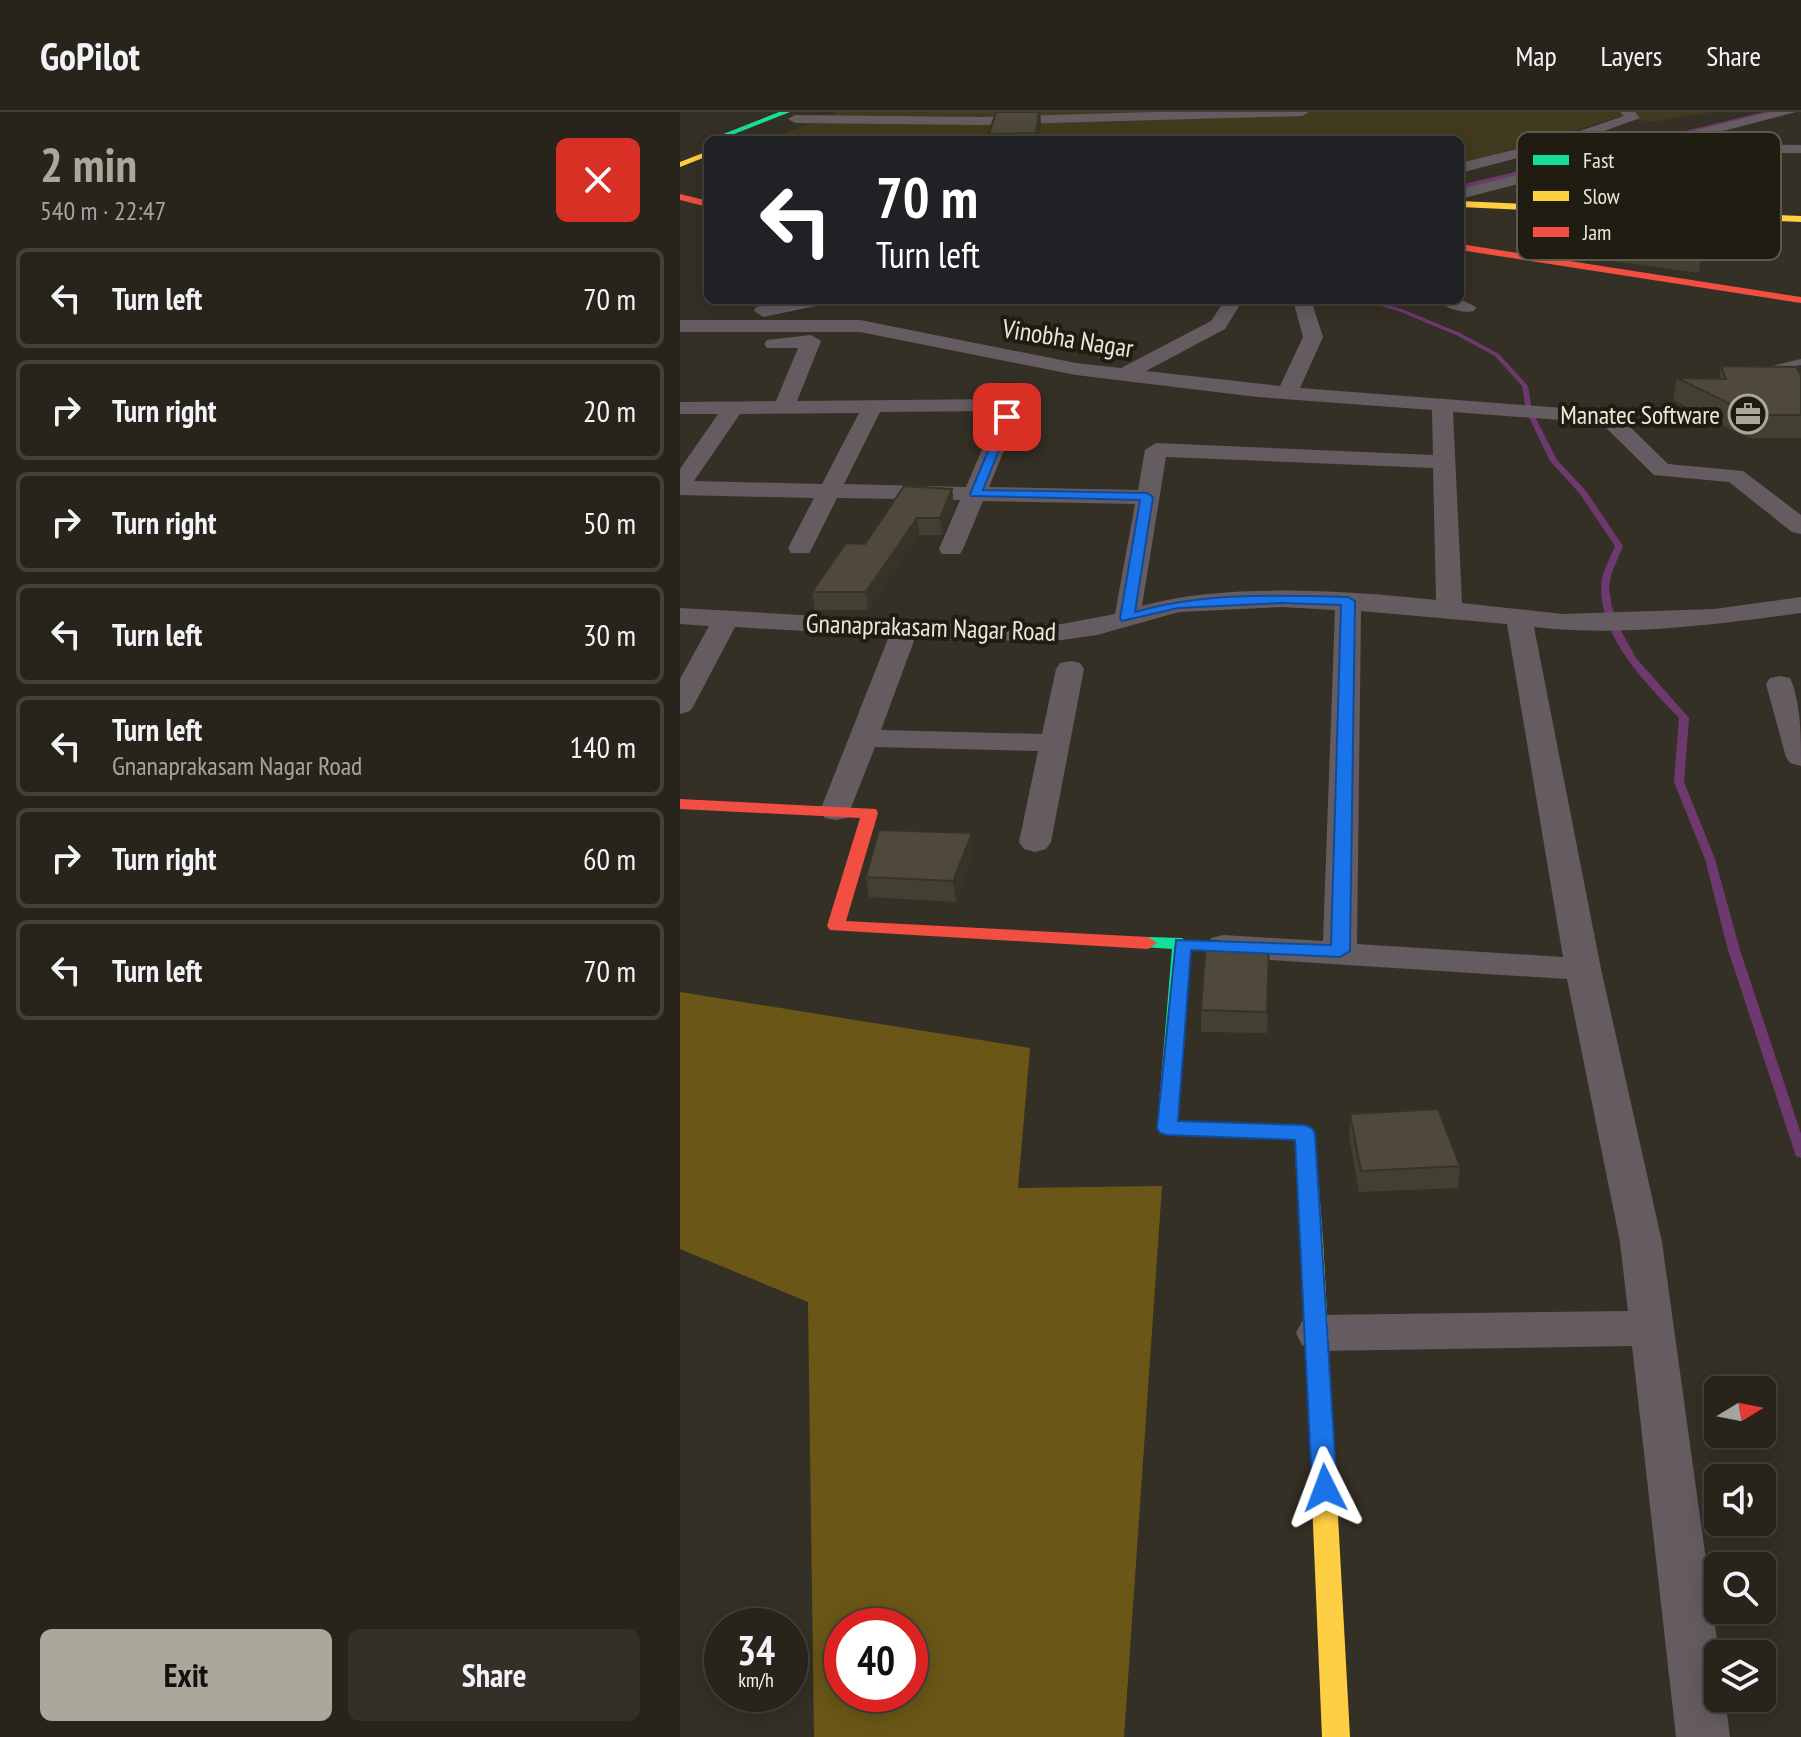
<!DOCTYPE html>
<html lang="en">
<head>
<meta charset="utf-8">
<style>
	body { margin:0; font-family:"PT Sans Narrow",sans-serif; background:#343029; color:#f1f3f6; height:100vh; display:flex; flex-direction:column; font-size:30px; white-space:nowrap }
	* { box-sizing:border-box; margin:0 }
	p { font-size:26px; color:#a5a4a3 }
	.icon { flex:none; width:44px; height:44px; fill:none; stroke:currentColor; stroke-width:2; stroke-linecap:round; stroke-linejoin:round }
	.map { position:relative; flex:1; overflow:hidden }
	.sheet { display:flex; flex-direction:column; background:#28241c; width:680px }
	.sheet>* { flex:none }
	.guide { position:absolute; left:24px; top:24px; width:760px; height:168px; border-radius:12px; box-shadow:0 4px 20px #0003,0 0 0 2px #44413b; background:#202124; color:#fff; overflow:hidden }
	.needle { width:52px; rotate:80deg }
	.buttons { position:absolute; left:1024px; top:1264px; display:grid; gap:16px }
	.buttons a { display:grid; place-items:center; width:72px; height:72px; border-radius:12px; background:#28241c; box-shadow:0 4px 20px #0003,0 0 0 2px #44413b; font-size:40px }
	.speed { position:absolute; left:24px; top:1496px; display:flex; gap:16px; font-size:40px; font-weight:700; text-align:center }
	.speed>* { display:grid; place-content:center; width:104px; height:104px; border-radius:50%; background:#28241c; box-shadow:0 4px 20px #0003,0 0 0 2px #44413b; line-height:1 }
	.speed small { font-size:20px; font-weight:400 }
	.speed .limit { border:12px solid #d22; background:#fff; color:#111 }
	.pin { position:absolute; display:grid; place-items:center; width:68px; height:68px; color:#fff; margin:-34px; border-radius:16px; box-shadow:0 4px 12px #0006 }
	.me { position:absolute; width:88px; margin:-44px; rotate:357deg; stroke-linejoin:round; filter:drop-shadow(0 0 6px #0008) }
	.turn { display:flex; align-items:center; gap:28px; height:168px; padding:0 40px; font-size:36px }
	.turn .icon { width:104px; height:104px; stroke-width:2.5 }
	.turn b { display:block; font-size:56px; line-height:68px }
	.round { display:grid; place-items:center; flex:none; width:84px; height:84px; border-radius:12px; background:#343029 }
	.head { display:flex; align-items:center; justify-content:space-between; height:136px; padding:0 40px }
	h1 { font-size:48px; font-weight:800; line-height:60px; color:#aba79a }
	.button { display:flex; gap:16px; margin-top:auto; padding:16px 40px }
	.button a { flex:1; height:92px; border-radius:12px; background:#aba79a; color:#111; font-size:32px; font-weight:800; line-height:92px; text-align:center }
	.button a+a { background:#343029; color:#f1f3f6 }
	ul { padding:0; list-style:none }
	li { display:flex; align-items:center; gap:24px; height:100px; margin:0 16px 12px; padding:0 24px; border:4px solid #44413b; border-radius:12px }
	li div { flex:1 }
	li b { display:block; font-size:30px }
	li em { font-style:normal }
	header { display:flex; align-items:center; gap:48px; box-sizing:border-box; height:112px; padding:0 40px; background:#28241c; border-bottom:2px solid #44413b }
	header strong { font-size:38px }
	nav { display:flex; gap:44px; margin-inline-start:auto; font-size:28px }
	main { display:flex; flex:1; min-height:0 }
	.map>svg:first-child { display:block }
	.built { fill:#423a1e }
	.green { fill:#6a5717; fill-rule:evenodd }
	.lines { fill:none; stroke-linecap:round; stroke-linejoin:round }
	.stream { fill:#6e396e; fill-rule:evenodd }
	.lane { fill:#655c62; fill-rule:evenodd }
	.street { fill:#655c62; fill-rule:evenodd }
	.fast { fill:#16e098; fill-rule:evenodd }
	.slow { fill:#ffcf43; fill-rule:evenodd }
	.jam { fill:#f24e42; fill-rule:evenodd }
	.wall { fill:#433f32 }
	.shaded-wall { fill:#373329 }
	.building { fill:#4e493a; stroke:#373329; stroke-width:2 }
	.route { fill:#1a73e8; stroke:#114b97; stroke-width:2 }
	.labels { text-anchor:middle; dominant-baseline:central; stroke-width:8; stroke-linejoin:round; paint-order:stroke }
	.far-street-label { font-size:26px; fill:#ebe7d9; stroke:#1f1c12 }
	.far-poi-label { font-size:26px; fill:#ebe7d9; stroke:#1f1c12; text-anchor:end }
	.key { fill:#1f1c12; stroke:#5c594e; stroke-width:2 }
	.key-label { font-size:22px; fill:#ebe7d9 }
</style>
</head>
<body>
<header>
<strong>GoPilot</strong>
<nav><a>Map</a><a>Layers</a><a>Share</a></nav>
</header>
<main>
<section class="sheet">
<div class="head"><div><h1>2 min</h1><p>540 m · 22:47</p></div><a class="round" style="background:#d93025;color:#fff"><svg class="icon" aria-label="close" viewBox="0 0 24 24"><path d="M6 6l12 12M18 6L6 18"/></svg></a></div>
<ul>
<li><svg class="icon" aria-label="left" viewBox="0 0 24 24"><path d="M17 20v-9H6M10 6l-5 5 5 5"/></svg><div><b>Turn left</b></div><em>70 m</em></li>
<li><svg class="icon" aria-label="right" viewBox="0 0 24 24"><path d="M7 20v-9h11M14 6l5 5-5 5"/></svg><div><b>Turn right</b></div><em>20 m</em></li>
<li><svg class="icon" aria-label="right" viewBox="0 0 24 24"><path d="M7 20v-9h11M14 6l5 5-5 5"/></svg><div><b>Turn right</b></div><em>50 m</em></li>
<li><svg class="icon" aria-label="left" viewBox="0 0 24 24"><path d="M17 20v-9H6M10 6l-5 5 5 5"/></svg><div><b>Turn left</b></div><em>30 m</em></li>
<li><svg class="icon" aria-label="left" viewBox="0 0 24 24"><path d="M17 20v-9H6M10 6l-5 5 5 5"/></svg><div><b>Turn left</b><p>Gnanaprakasam Nagar Road</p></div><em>140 m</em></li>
<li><svg class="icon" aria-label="right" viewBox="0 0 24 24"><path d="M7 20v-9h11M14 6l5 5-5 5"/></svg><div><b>Turn right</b></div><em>60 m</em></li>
<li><svg class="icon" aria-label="left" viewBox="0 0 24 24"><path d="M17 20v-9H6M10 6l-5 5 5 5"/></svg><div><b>Turn left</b></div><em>70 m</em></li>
</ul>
<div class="button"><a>Exit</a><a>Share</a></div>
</section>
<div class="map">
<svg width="1121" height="1625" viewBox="0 0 1121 1625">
	<rect width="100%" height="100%" fill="#353025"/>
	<path class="built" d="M159 0H1032L972 10 940 5 780 52V28H86Z"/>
	<path class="green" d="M0 880 350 936 338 1076 482 1074 444 1625H134L128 1190 0 1137ZM162 1514H230V1582H162Z"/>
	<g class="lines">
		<g class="stream">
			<path d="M1084 0H1092L780 77V73Z"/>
			<path d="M680 188H690L722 197 780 221 819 242 848 274 852 299 877 348 906 379 943 434 932 460 929 475 932 495 938 513 956 546 1009 606 1004 670 1035 747 1060 838 1121 1022V1046L1116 1044 1115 1041 1048 838 1025 747 994 670 999 606C966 571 921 528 921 475 921 461 930 447 935 434L900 382 870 349 846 299 842 274 815 244 776 223 718 199Z"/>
		</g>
		<path class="lane" d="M1121 247V253L1089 259 1084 256Z"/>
		<g class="street">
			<path d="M474 0H629L622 4 301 13 115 11 108 7 115 3 301 5Z"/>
			<path d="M940 0H955L960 6 883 34 780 61V51L873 28 944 4Z"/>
			<path d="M1090 0H1116L780 87V77Z"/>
			<path d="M1031 32 1121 33V41H1044L1088 105 1086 108H1074L1046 66 933 65 914 71 882 99 876 101 868 96C914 41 975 56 1040 56L1032 40 1024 36Z"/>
			<path d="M780 187 796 195 794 199C783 202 764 196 757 188Z"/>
			<path d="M111 188H148L146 192 83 205 74 199 76 195Z"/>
			<path d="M545 188H559L561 191 545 217 466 259 600 274 623 225 613 188H631L643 225 620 276 935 300 988 352 1063 359 1121 403V422L1112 420 1049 370 974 363 921 311 773 300 782 491 883 502 1034 497 1121 485V501C1034 513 942 525 854 515L921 857 982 1130 1039 1542 1038 1586H1045L1050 1625H996L952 1234 638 1239 622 1233 616 1221 622 1209 638 1203 948 1199 940 1130 887 867 543 845 531 842 526 834 531 826 543 823 643 829 655 498 602 495 499 500 417 523 382 528 293 529 235 526 201 618 362 622 376 557 380 551 390 549 400 551 404 557 371 730 366 737 355 740 344 737 339 730 358 639 195 635 167 706 156 708 145 706 140 699 209 524 55 515 14 593 10 599 0 602V567L29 514 0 512V496L293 513 382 512 435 502 455 392 303 389 283 437 280 442H262L259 437 280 388 157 386 132 436 129 441H111L108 436 134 386 0 383V357L38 302H0V290L96 289 118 236H87L84 232 87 228 131 223 141 229 117 289 322 287 333 293 322 299 200 300 164 372 286 375 316 305 327 299 338 305 309 375 458 378 465 338 476 331 753 343 752 298 577 285 396 263 180 220H0V208H180L396 251 441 256 531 209ZM179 301 142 372 14 369 60 302ZM486 345 753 356 756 488C671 479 544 470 462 494ZM681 499 827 512 883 845 677 832Z"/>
			<path d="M1100 564 1110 566C1121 590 1121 626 1121 654L1110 651 1106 645 1086 572 1090 566Z"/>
		</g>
		<g class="fast">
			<path d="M99 0H110L39 28H28Z"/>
			<path d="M468 825 502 826 511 832 498 1009 632 1016 635 1021 643 1129 640 1135 632 1137 624 1135 621 1129 615 1028 487 1023 480 1021 477 1016 492 837 462 835 459 831 462 827Z"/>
		</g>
		<g class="slow">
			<path d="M28 39V44L0 55V50Z"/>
			<path d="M780 89 1121 104V110L780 95Z"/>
			<path d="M632 1121 640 1123 643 1129 670 1625H642L621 1129 624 1123Z"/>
		</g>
		<g class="jam">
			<path d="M0 82 28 89V95L0 88Z"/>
			<path d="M780 132 1121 185V191L780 138Z"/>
			<path d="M0 687 196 697 198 701 166 809 468 825 477 831 468 837 150 818 147 814 180 706 0 697Z"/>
		</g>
	</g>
	<g class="wall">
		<path d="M250 0H363H360L361 14 359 28H309V22L315 1H250Z"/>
		<path d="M928 126 1022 139 1019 161 925 148Z"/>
		<path d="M1041 254 1121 263V326H1069L993 288 997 266 1039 267Z"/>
		<path d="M272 377 274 394 262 423H239L188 498H135L132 480 185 432Z"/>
		<path d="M294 741 276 790 189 785 186 765Z"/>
		<path d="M589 834 587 921 521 920V898Z"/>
		<path d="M670 1002 780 1054 778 1076 679 1080 669 1024Z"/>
	</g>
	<g class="shaded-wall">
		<path d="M360 0 361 14 359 28H356V21Z"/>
		<path d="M272 377 274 394 262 423 260 406Z"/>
		<path d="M237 406 239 423 188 498 186 480Z"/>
		<path d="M292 721 294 741 276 790 273 769Z"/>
	</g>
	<g class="building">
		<path d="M316 0H359L356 21 309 22Z"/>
		<path d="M1041 254 1116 255 1121 263V303H1073L997 266 1046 267Z"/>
		<path d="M224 374 272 377 260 406H237L186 480H132L166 431 185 432Z"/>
		<path d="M199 718 292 721 273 769 186 765Z"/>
		<path d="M526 828 589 834 587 900 521 898Z"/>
		<path d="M758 997 780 1054 681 1059 670 1002Z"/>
	</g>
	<path class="route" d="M323 303 332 305 303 378 467 381 473 385 455 500C524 480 597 483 668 485L675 489 670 839 660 845 511 838 498 1009 625 1013 632 1016 635 1021 657 1376 654 1384 645 1387 636 1384 632 1376 615 1028 487 1023 480 1021 477 1016 496 828 651 833 661 493 602 491 498 496 442 509 440 506 460 388 291 384 290 382Z"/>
	<defs>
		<g id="office-ring" transform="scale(2)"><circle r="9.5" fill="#1f1c12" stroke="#aba79a" stroke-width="1.5"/><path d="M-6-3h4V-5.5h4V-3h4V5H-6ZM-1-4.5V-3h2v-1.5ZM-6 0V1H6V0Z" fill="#aba79a"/></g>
	</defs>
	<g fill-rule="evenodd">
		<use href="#office-ring" x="1068" y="302"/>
	</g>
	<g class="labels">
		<g class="far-street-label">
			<text transform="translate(388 226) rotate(9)">Vinobha Nagar</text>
			<text transform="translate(251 515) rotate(2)">Gnanaprakasam Nagar Road</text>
		</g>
		<g class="far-poi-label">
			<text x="1040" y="302">Manatec Software</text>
		</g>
	</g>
	<rect x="837" y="20" width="264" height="128" rx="12" class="key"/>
	<rect x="853" y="43" width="36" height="10" fill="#16e098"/>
	<rect x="853" y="79" width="36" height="10" fill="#ffcf43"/>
	<rect x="853" y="115" width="36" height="10" fill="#f24e42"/>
	<g class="key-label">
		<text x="903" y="56">Fast</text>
		<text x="903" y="92">Slow</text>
		<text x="903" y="128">Jam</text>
	</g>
</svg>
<div class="buttons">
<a><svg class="needle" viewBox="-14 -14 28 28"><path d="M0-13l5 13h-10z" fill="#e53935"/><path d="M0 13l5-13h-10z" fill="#a5a4a3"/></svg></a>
<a><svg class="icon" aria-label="sound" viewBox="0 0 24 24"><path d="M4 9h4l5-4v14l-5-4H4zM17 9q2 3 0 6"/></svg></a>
<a><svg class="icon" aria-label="search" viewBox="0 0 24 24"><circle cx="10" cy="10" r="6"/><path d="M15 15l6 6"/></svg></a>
<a><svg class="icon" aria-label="layers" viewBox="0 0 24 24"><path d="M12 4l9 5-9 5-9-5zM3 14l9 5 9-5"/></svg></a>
</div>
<div class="speed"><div>34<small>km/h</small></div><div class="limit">40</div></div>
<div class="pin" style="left:327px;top:305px;background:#d93025"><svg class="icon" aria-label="arrive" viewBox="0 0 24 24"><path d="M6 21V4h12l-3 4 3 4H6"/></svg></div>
<svg class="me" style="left:645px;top:1376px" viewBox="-20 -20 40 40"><path d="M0-17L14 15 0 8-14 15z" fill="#1a73e8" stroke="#fff" stroke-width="4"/></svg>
<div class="guide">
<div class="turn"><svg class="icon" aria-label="left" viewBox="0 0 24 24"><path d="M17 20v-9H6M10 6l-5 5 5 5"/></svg><div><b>70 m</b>Turn left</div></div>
</div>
</div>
</main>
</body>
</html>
